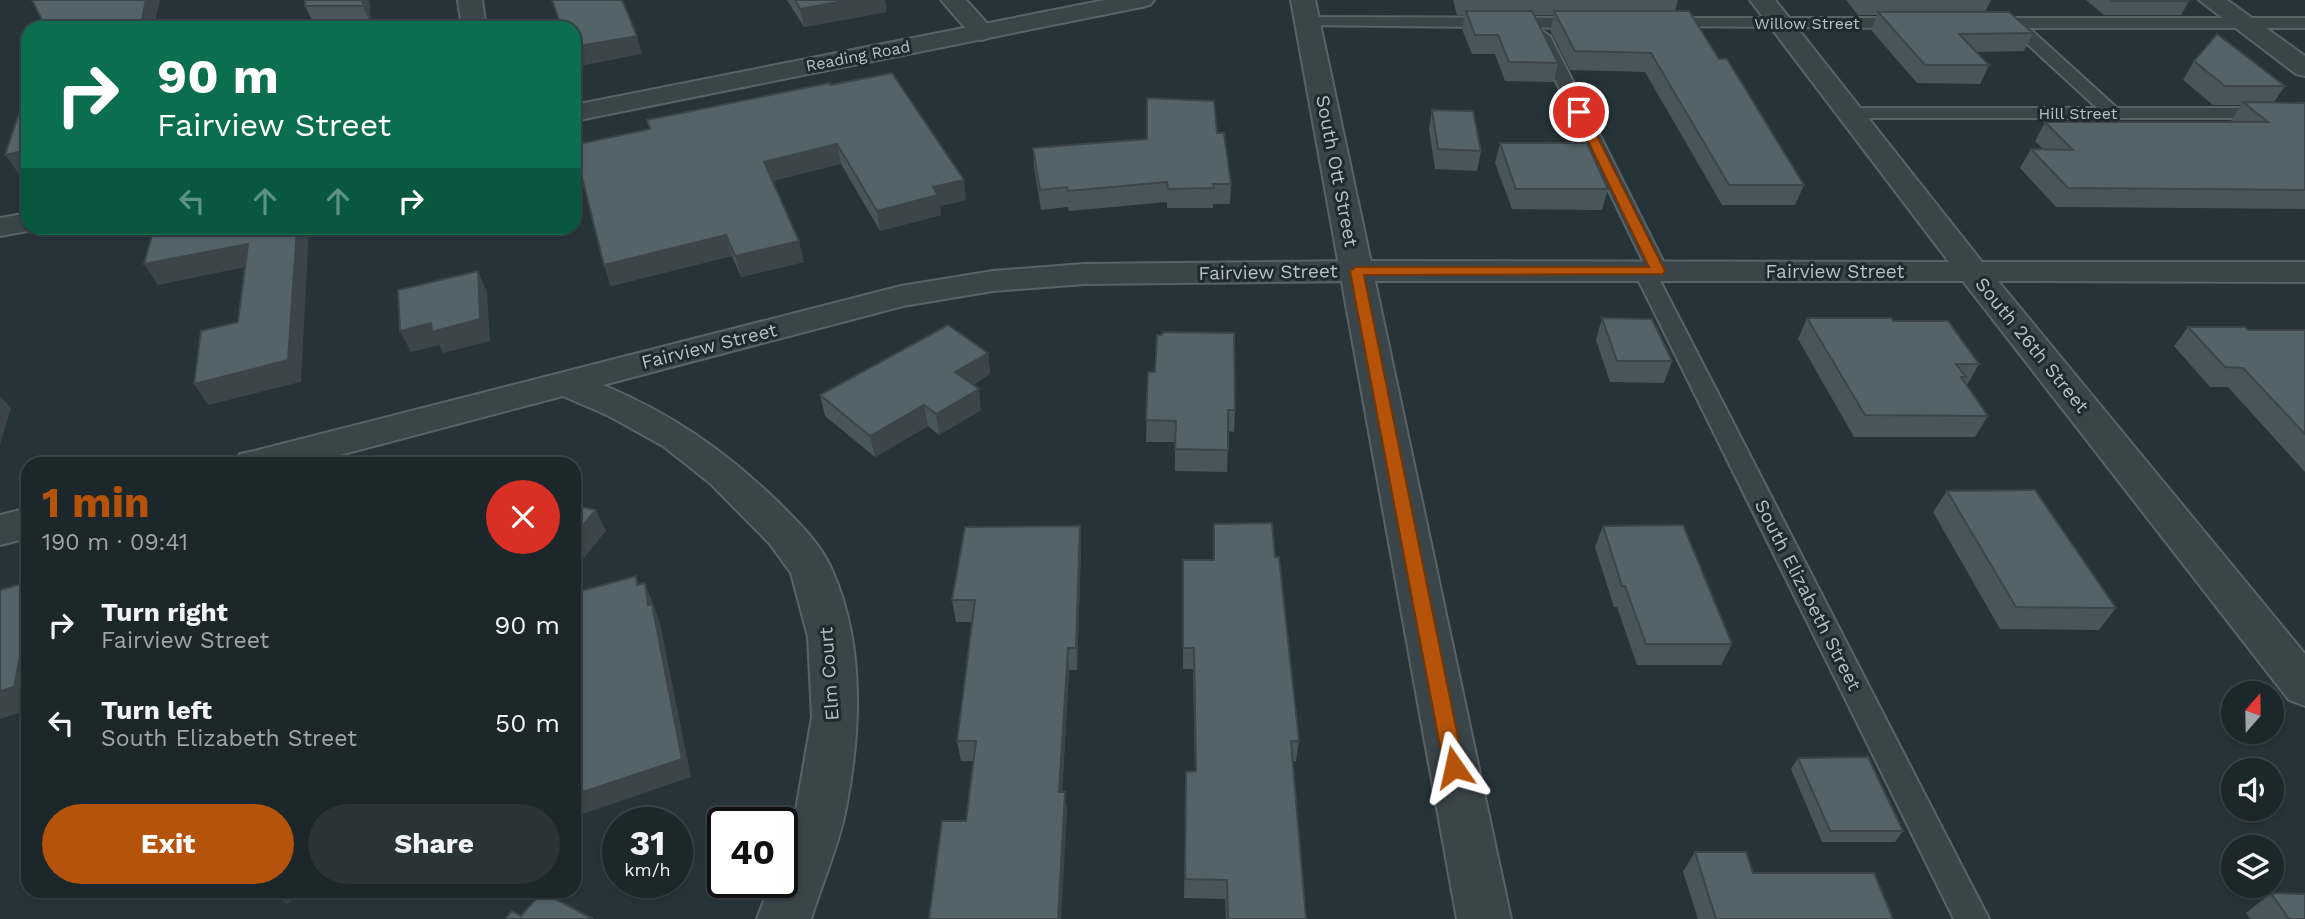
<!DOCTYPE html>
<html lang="en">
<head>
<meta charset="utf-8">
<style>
	body { margin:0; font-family:"Work Sans",sans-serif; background:#293338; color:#f1f3f6; height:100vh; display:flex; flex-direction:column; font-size:26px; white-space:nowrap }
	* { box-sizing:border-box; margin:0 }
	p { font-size:23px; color:#a0a5a9 }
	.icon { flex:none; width:38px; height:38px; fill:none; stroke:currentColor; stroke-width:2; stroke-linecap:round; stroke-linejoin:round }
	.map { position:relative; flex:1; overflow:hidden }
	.drawer { position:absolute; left:21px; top:457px; width:560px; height:441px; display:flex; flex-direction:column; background:#1c272c; border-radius:21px; box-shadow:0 2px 5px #0004,0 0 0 2px #3a4448 }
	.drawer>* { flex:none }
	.guide { position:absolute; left:21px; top:21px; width:560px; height:214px; border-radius:21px; box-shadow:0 2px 5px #0004,0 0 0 2px #3a4448; background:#0b6e4f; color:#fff; overflow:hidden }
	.needle { width:46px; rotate:20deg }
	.tools { position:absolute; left:2221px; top:681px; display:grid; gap:14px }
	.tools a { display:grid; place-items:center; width:63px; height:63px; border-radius:50%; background:#1c272c; box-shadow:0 2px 5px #0004,0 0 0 2px #3a4448; font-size:35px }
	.speed { position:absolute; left:602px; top:807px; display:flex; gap:14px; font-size:35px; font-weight:700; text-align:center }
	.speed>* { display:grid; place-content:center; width:91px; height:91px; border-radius:50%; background:#1c272c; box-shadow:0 2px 5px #0004,0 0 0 2px #3a4448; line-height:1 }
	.speed small { font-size:18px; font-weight:400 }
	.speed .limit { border:4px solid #111; border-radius:10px; background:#fff; color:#111 }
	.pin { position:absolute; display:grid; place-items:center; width:60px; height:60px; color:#fff; margin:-30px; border:4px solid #fff; border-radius:50%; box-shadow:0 2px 7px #0007 }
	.me { position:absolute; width:77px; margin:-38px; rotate:349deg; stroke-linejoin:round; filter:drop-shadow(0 0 5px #0008) }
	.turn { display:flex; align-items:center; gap:24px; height:147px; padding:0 21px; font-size:32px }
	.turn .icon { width:91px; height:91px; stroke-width:2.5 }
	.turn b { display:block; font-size:49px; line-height:60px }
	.lanes { display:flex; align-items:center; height:66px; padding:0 21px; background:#0003; justify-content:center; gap:35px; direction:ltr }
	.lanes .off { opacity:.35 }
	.round { display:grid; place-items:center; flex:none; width:74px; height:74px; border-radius:37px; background:#293338 }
	.headline { display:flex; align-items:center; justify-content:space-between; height:119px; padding:0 21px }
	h1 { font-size:42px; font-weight:700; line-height:52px; color:#b45309 }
	.primary-button { display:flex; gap:14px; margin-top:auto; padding:14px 21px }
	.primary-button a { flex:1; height:80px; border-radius:42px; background:#b45309; color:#fff; font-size:28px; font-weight:700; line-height:80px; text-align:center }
	.primary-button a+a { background:#293338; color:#f1f3f6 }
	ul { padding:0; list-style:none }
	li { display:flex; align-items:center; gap:21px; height:98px; padding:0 21px }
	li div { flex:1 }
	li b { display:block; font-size:26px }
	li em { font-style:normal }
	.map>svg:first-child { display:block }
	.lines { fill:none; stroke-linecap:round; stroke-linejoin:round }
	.service-casing { stroke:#586368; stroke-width:4 }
	.minor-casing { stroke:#586368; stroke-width:4 }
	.tertiary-casing { stroke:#586368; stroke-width:4 }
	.service { fill:#3a454a; fill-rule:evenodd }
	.minor { fill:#3a454a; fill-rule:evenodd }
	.tertiary { fill:#3a454a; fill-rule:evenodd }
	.wall { fill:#48555b }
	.shaded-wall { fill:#3b454a }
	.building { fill:#54636a; stroke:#3b454a; stroke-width:2 }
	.route { fill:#b45309; stroke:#753606; stroke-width:2 }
	.labels { text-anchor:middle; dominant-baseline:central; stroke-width:6; stroke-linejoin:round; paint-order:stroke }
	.far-street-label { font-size:16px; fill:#b6c0c6; stroke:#1f2a2f }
	.street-label { font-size:19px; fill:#b6c0c6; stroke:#1f2a2f }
</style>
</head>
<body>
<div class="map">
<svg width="2305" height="919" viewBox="0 0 2305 919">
	<rect width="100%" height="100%" fill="#26343a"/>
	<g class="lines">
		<g class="service-casing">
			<g id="service">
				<path d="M1308 17 1583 18 1591 23 1583 28 1302 25 1300 22 1302 19Z"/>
				<path d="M1665 18H1905L1913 23 1905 28 1659 26 1657 23Z"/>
				<path d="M1987 18H2305V28H2029L2117 108H2305V118H1851L1842 113 1851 108H2097L2010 28 1981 26 1979 23 1981 20Z"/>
				<path d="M1542 31 1550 36 1668 271 1665 275 1658 277 1989 919H1954L1634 271 1637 267 1645 265 1534 36Z"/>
			</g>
		</g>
		<g class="minor-casing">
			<g id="minor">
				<path d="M458 0H482L486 28H462Z"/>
				<path d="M941 0H966L995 32 991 37 982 40 973 37Z"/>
				<path d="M1750 0H1775L1982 262H2305V282L1998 281 2305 654V706L2289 700 1963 281H1356L1084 284 993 291 903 306 603 385C672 414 724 450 778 502 797 521 820 543 831 568 865 642 861 730 846 808 839 845 822 883 811 919H757L771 882H782V849L796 810 812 717 808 637 791 573 770 544 711 484 663 446 609 416 563 396 306 464H235L240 454 254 451 901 286 993 271 1084 264 1356 261 1949 262Z"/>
				<path d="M2199 0H2227L2305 56V76L2296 74Z"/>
				<path d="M28 508V538L0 545V515Z"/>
			</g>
		</g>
		<g class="tertiary-casing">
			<g id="tertiary">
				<path d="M1105 0H1154L1150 5 1142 7 574 121V105Z"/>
				<path d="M1291 0H1315L1511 919H1457Z"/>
				<path d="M28 213V228L39 229 0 236V218Z"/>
			</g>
		</g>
		<use href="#service" class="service"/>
		<use href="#minor" class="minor"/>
		<use href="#tertiary" class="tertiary"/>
	</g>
	<g class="wall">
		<path d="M305 0H369L371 25 314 24 305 6Z"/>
		<path d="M787 0H885L886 12 804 27Z"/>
		<path d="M1453 0H1678L1675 11 1719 59 1804 185 1795 205H1722L1645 72 1570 70 1550 30 1554 15H1534L1558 63 1554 82 1505 81 1495 54H1472L1462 29 1465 15H1457Z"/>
		<path d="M1846 0H1991L1985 12 2033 33 2024 51 1976 52 1989 65 1980 84 1917 83 1871 30 1877 15H1858Z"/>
		<path d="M2086 0H2188L2189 1 2181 15H2104Z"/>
		<path d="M2194 61 2285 86 2274 102 2305 103V209L2056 207 2020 168 2031 149 2044 150 2035 141 2045 122H2233L2231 121 2241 105H2213L2183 80Z"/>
		<path d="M830 85 966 200 940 206 941 215 880 231 841 164 772 181 804 262 741 277 732 256 611 286 604 265 649 129Z"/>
		<path d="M1432 110 1481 151 1477 171 1435 169 1429 129Z"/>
		<path d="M1217 133 1231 184 1230 204H1213V208H1167V202L1069 211 1068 207 1041 210 1034 167 1033 148Z"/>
		<path d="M1500 143 1608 189 1602 210 1512 209 1495 163Z"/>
		<path d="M1602 318 1672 361 1664 383 1610 382 1596 340Z"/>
		<path d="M1807 318 1893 321 1979 364 1967 385 1988 416 1975 437H1854L1798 339Z"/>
		<path d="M2188 327 2248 330H2305V472L2228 387H2210L2174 346Z"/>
		<path d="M988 353 990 374 973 385 981 410 939 435 928 426 875 457 825 416 820 395Z"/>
		<path d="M1148 372 1235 410 1234 432 1228 431 1227 472 1175 471V442H1146Z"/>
		<path d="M1947 491 2116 608 2099 630 2000 629 1933 512Z"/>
		<path d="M1214 524 1275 557 1299 741 1296 761H1292L1306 919H1226L1225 899 1184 898 1186 772 1195 771 1193 669H1183V560H1213Z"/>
		<path d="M1080 526 1081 548 1077 670H1069L1062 792H1065L1067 812 973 761H961L957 741 972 622H956L952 600Z"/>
		<path d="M1603 526 1732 644 1721 665H1637L1617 607H1614L1595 547Z"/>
		<path d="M1798 758 1903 831 1895 842H1822L1791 769Z"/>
		<path d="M1695 852 1753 873 1893 919H1698L1683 872Z"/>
		<path d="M2271 893 2305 919H2251L2246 913Z"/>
	</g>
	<g class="shaded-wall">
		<path d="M146 0H160L154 28H140Z"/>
		<path d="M362 0H369L371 25 363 6Z"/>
		<path d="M849 0H885L886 12 804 27 800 9Z"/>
		<path d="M637 36 642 54 575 67 574 47Z"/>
		<path d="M837 144 841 164 769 182 764 162Z"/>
		<path d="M28 150V173L19 174 5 155Z"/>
		<path d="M964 180 966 200 940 206 941 215 880 231 877 211 933 187Z"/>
		<path d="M297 228H309L301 382 208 405 194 384 288 360Z"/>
		<path d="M726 235 732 256 611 286 604 265Z"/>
		<path d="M799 241 804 262 741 277 735 256Z"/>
		<path d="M248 244 260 264 158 285 144 264Z"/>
		<path d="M478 271 487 292 490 341 443 353 439 345 411 352 400 331 431 323Z"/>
		<path d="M988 353 990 374 958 393 955 372Z"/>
		<path d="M979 389 981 410 939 435 936 414Z"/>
		<path d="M0 396 11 408 0 444Z"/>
		<path d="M924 405 928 426 875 457 870 436Z"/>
		<path d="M596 510 606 531 574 570V536Z"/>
		<path d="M1080 526 1081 548 1077 670 1076 648Z"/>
		<path d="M645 583 660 623 691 777 574 817V795L648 605Z"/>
		<path d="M1068 648 1069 670 1061 812 1059 792Z"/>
		<path d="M28 649V710L0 719V691L21 651Z"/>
		<path d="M1065 792 1067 812 1061 919H1058Z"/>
		<path d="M281 891H309L286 904 276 894Z"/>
	</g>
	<g class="building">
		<path d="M32 0H146L140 28H46Z"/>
		<path d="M305 0H362L363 6H305Z"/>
		<path d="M552 0H622L637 36 574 47V28H562Z"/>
		<path d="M795 0H849L800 9Z"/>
		<path d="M2110 0H2188L2189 1H2112Z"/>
		<path d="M1466 11H1532L1558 63 1509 62 1498 35H1475Z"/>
		<path d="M1554 11H1689L1719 59H1727L1804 185H1729L1651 53 1575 51Z"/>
		<path d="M1878 12H2009L2033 33 1959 34 1989 65H1925Z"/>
		<path d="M2217 34 2285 86H2225L2194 61Z"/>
		<path d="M892 73 964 180 933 187 938 195 877 211 837 144 764 162 799 241 735 256 726 235 604 265 574 145 650 129 647 120 829 83 830 85Z"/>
		<path d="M28 87V150L5 155Z"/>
		<path d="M1147 98 1214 101 1217 133H1224L1231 184H1213L1214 188 1168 189 1167 182 1068 191 1067 187 1040 190 1033 148 1147 139Z"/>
		<path d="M2243 102 2305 103V190L2068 188 2031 149 2073 150 2045 122H2268Z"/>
		<path d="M1432 110 1473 111 1481 151 1438 149Z"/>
		<path d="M1500 143H1587L1608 189H1516Z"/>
		<path d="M154 228H297L288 360 194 384 201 331 238 322 248 244 144 264Z"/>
		<path d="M478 271 480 319 432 332 431 323 400 331 398 290Z"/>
		<path d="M1602 318 1652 319 1672 361H1617Z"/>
		<path d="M1807 318H1891L1893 321H1948L1979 364H1956L1966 377H1961L1988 416 1865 415Z"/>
		<path d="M948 325 988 353 955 372 979 389 936 414 924 405 870 436 820 395Z"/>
		<path d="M2188 327H2245L2248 330H2305V434L2243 368 2225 367Z"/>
		<path d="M1163 332 1234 333 1235 410H1228V450L1175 449 1176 421 1146 420 1148 372H1155L1157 335H1162Z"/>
		<path d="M2035 490 2116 608 2016 607 1947 491Z"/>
		<path d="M574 505 596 510 574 536Z"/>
		<path d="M1272 523 1275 557H1279L1299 741H1291L1306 919H1228L1227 880 1185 879 1186 772 1196 771 1194 648H1183V560H1214V524Z"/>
		<path d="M1683 525 1732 644H1646L1625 586H1622L1603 526Z"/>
		<path d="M1080 526 1076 648H1068L1059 792H1065L1058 919H929L942 821H966L976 741H957L975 600H952L965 527Z"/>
		<path d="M636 576 637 585 645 583 648 605 652 604 682 759 574 795V593Z"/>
		<path d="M28 582V649L21 651 14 687 0 691V590Z"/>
		<path d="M1868 757 1903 831H1830L1798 758Z"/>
		<path d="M1695 852H1746L1753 873H1874L1893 919H1716Z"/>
		<path d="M542 892 593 919H505L512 911 521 916Z"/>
		<path d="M2271 893 2305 894V919H2289Z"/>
	</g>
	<path class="route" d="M1575 109 1585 112 1665 271 1663 274 1364 275 1464 767 1461 773 1454 776 1447 773 1444 767 1350 271 1356 267H1649L1574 112Z"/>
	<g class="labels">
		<g class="far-street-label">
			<text x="1807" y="23">Willow Street</text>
			<text transform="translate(858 56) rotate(-11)">Reading Road</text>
			<text x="2078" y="113">Hill Street</text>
		</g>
		<g class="street-label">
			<text transform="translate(1337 171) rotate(79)">South Ott Street</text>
			<text x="1835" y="271">Fairview Street</text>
			<text transform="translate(1268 272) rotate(-1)">Fairview Street</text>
			<text transform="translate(2032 345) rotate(51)">South 26th Street</text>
			<text transform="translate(709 346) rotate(-14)">Fairview Street</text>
			<text transform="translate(1808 595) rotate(63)">South Elizabeth Street</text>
			<text transform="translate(829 674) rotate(-94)">Elm Court</text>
		</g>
	</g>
</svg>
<div class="tools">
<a><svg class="needle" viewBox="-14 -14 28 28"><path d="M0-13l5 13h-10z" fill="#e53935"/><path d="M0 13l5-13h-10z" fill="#a0a5a9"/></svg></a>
<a><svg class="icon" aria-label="sound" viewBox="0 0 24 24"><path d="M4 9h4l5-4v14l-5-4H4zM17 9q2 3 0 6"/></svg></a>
<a><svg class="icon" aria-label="layers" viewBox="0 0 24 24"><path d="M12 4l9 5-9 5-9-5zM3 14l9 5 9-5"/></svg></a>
</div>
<div class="speed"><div>31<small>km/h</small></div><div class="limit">40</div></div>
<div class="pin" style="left:1579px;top:112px;background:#d93025"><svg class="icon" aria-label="arrive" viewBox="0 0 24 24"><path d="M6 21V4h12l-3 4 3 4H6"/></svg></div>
<svg class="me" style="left:1454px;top:767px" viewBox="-20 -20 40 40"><path d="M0-17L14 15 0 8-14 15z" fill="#b45309" stroke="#fff" stroke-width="4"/></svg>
<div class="guide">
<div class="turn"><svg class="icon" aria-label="right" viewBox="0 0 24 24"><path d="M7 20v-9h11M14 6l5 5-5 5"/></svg><div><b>90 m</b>Fairview Street</div></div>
<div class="lanes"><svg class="icon off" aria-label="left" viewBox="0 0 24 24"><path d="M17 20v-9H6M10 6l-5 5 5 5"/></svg><svg class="icon off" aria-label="ahead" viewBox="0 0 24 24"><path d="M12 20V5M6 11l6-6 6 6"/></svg><svg class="icon off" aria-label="ahead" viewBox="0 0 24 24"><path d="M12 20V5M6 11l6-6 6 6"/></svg><svg class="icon" aria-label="right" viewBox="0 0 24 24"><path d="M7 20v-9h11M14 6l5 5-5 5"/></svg></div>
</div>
<section class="drawer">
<div class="headline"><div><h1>1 min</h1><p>190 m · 09:41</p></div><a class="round" style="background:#d93025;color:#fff"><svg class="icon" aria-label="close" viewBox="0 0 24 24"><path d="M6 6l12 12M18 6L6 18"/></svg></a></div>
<ul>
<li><svg class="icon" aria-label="right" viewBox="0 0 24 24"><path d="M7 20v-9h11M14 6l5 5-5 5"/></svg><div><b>Turn right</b><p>Fairview Street</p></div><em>90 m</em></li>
<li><svg class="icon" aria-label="left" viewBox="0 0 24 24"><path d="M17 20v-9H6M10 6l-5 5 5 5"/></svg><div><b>Turn left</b><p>South Elizabeth Street</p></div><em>50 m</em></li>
</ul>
<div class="primary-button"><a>Exit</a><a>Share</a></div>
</section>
</div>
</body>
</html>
